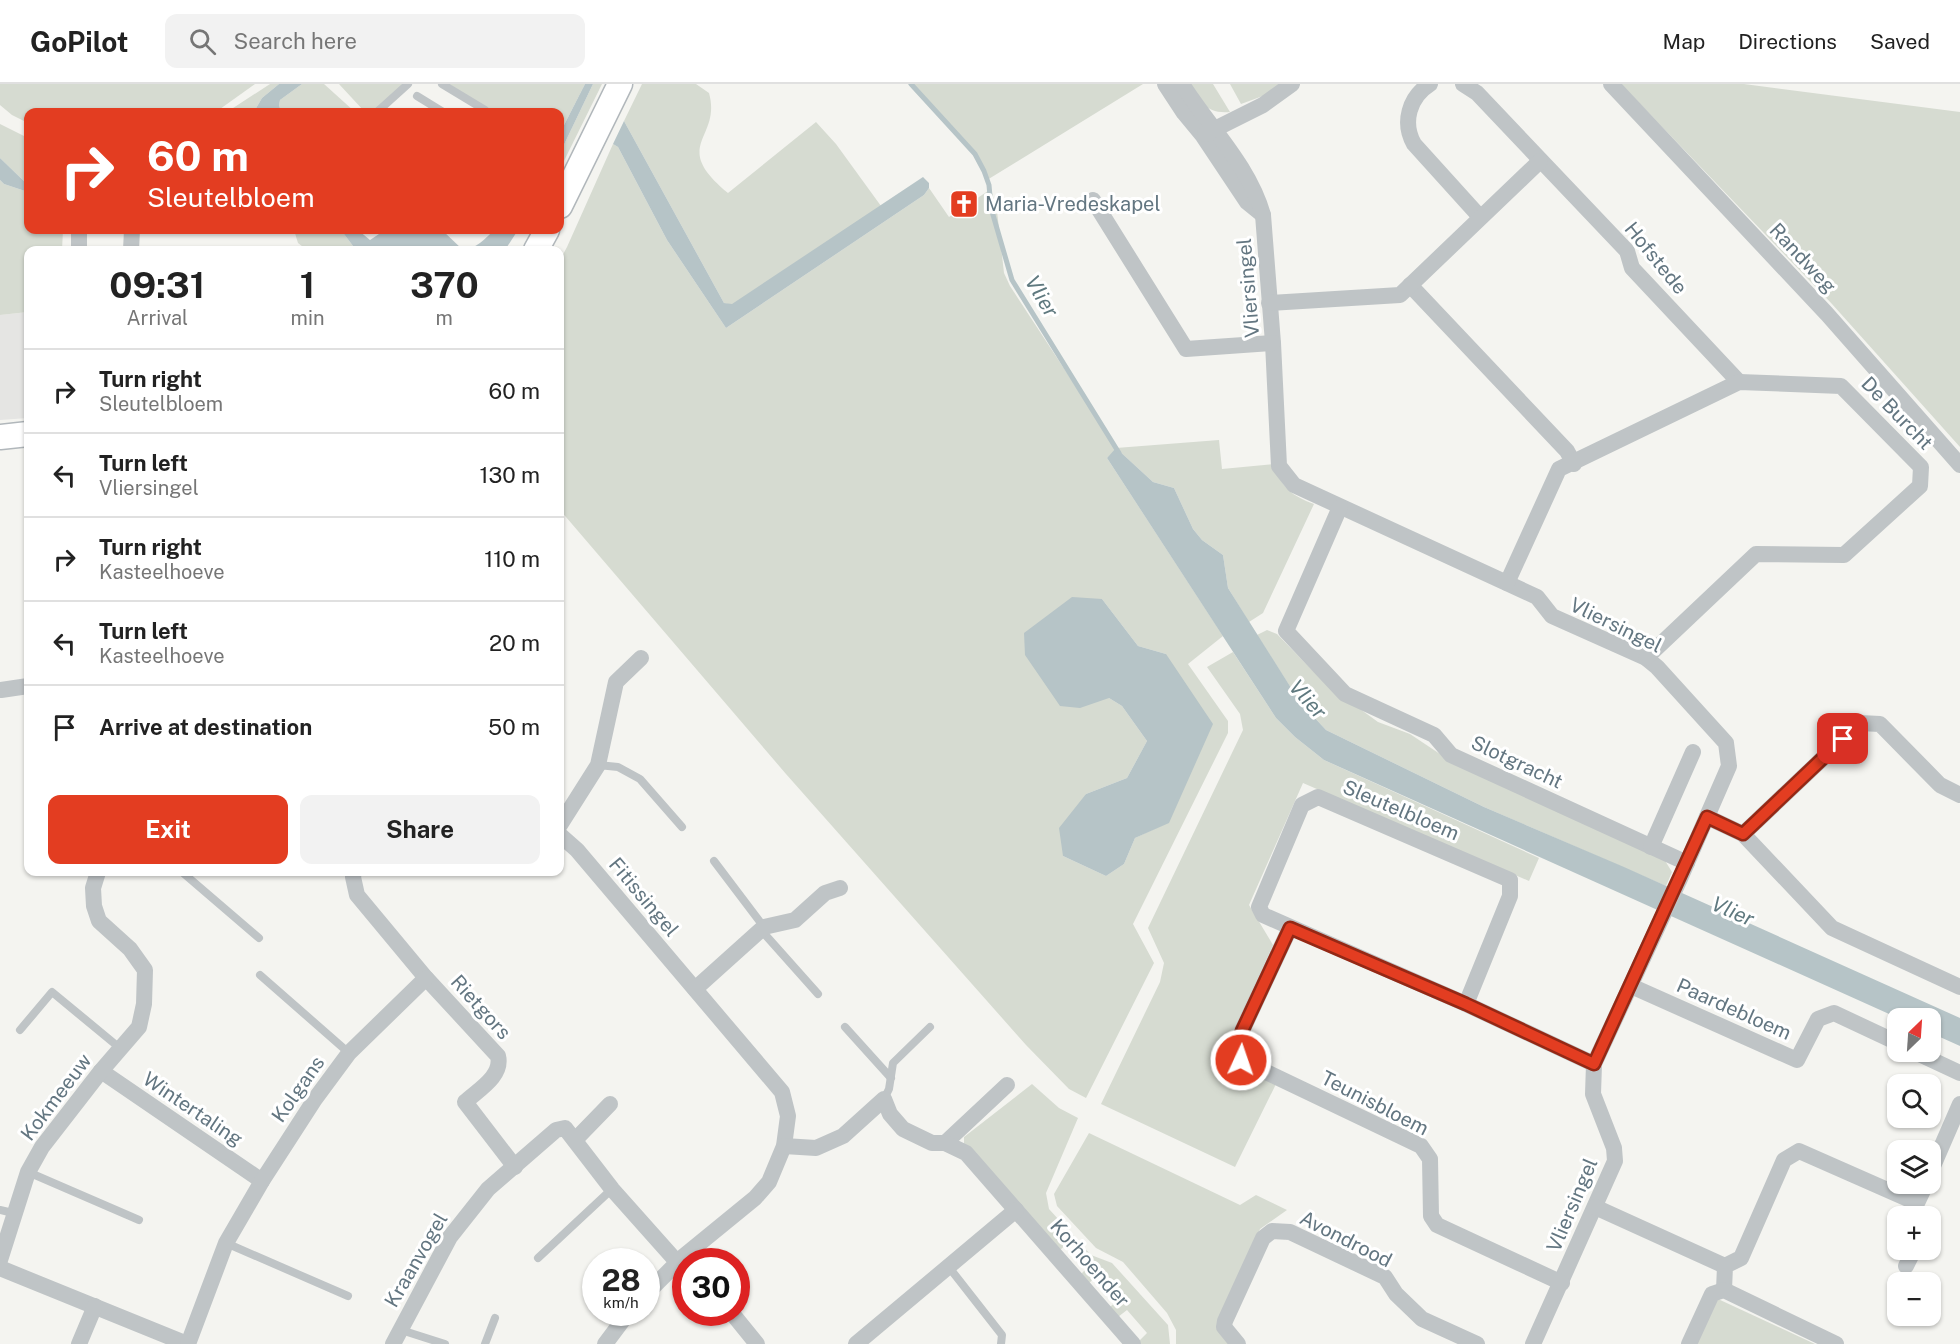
<!DOCTYPE html>
<html lang="en">
<head>
<meta charset="utf-8">
<style>
	body { margin:0; font-family:"Public Sans",sans-serif; background:#f2f2f2; color:#222; height:100vh; display:flex; flex-direction:column; font-size:22px; white-space:nowrap }
	* { box-sizing:border-box; margin:0 }
	p { font-size:20px; color:#767676 }
	.icon { flex:none; width:33px; height:33px; fill:none; stroke:currentColor; stroke-width:2; stroke-linecap:round; stroke-linejoin:round }
	.map { position:relative; flex:1; overflow:hidden }
	.panel { position:absolute; left:24px; top:162px; width:540px; height:630px; display:flex; flex-direction:column; background:#fff; border-radius:12px; box-shadow:0 2px 4px #0004 }
	.panel>* { flex:none }
	.guide { position:absolute; left:24px; top:24px; width:540px; height:126px; border-radius:12px; box-shadow:0 2px 4px #0004; background:#e33d21; color:#fff; overflow:hidden }
	.needle { width:39px; rotate:25deg }
	.tools { position:absolute; left:1887px; top:924px; display:grid; gap:12px }
	.tools a { display:grid; place-items:center; width:54px; height:54px; border-radius:12px; background:#fff; box-shadow:0 2px 4px #0004; font-size:30px }
	.speed { position:absolute; left:582px; top:1164px; display:flex; gap:12px; font-size:30px; font-weight:700; text-align:center }
	.speed>* { display:grid; place-content:center; width:78px; height:78px; border-radius:50%; background:#fff; box-shadow:0 2px 4px #0004; line-height:1 }
	.speed small { font-size:15px; font-weight:400 }
	.speed .limit { border:9px solid #d22; background:#fff; color:#111 }
	.pin { position:absolute; display:grid; place-items:center; width:51px; height:51px; color:#fff; margin:-26px; border-radius:12px; box-shadow:0 3px 9px #0006 }
	.me { position:absolute; width:66px; margin:-33px; rotate:3deg; stroke-linejoin:round; filter:drop-shadow(0 0 4px #0008) }
	.turn { display:flex; align-items:center; gap:21px; height:126px; padding:0 24px; font-size:27px }
	.turn .icon { width:78px; height:78px; stroke-width:2.5 }
	.turn b { display:block; font-size:42px; line-height:51px }
	.eta { display:flex; justify-content:space-evenly; align-items:center; height:102px; text-align:center }
	.eta b { font-size:36px; font-weight:700; line-height:42px }
	.button { display:flex; gap:12px; margin-top:auto; padding:12px 24px }
	.button a { flex:1; height:69px; border-radius:12px; background:#e33d21; color:#fff; font-size:24px; font-weight:700; line-height:69px; text-align:center }
	.button a+a { background:#f2f2f2; color:#222 }
	ul { padding:0; list-style:none }
	li { display:flex; align-items:center; gap:18px; height:84px; padding:0 24px; border-top:2px solid #e0e0e0 }
	li div { flex:1 }
	li b { display:block; font-size:22px }
	li em { font-style:normal }
	header { display:flex; align-items:center; gap:36px; box-sizing:border-box; height:84px; padding:0 30px; background:#fff; border-bottom:2px solid #e0e0e0 }
	header strong { font-size:28px }
	nav { display:flex; gap:33px; margin-inline-start:auto; font-size:21px }
	.search { width:420px; height:54px; background:#f2f2f2; display:flex; align-items:center; gap:15px; box-sizing:border-box; padding:0 21px; border-radius:12px; color:#767676; font-size:22px }
	.map>svg:first-child { display:block }
	.built { fill:#e5e5e3 }
	.green { fill:#d6dbd1; fill-rule:evenodd }
	.water { fill:#b6c4c7 }
	.lines { fill:none; stroke-linecap:round; stroke-linejoin:round }
	.stream { stroke:#b6c4c7; stroke-width:5 }
	.secondary-casing { stroke:#b1b7bb; stroke-width:27 }
	.lane { stroke:#bfc4c6; stroke-width:8 }
	.street { stroke:#bfc4c6; stroke-width:16 }
	.secondary { stroke:#fff; stroke-width:24 }
	.route-casing { stroke:#942815; stroke-width:15 }
	.route { stroke:#e33d21; stroke-width:10 }
	.labels { text-anchor:middle; dominant-baseline:central; stroke-width:6; stroke-linejoin:round; paint-order:stroke }
	.poi-label { font-size:20px; fill:#637681; stroke:#fff; text-anchor:start }
	.street-label { font-size:20px; fill:#637681; stroke:#fff }
	.water-label { font-size:21px; font-style:italic; fill:#5f797f; stroke:#fff }
</style>
</head>
<body>
<header>
<strong>GoPilot</strong>
<div class="search"><svg class="icon" aria-label="search" viewBox="0 0 24 24"><circle cx="10" cy="10" r="6"/><path d="M15 15l6 6"/></svg>Search here</div>
<nav><a>Map</a><a>Directions</a><a>Saved</a></nav>
</header>
<div class="map">
<svg width="1960" height="1260" viewBox="0 0 1960 1260">
	<rect width="100%" height="100%" fill="#f4f4f0"/>
	<path class="built" d="M28 228V334L0 336V231Z"/>
	<g class="green">
		<path d="M0 0H255L220 25 211 28H28V39L12 31 0 21Z"/>
		<path d="M270 0H279L262 14 255 26 257 28H227Z"/>
		<path d="M302 0H324L355 28H281L279 21 280 16Z"/>
		<path d="M339 0H404L374 28 367 25 364 27Z"/>
		<path d="M449 0H585L560 49V28H493Z"/>
		<path d="M593 0H602L560 85V69Z"/>
		<path d="M642 0H696L709 9C722 56 669 60 728 109L816 38 836 60 881 122 732 221 724 219 624 37Z"/>
		<path d="M908 0H1143L987 96 972 69Z"/>
		<path d="M1187 0H1213L1230 28C1205 30 1201 17 1187 0Z"/>
		<path d="M1230 0H1283L1271 9 1241 20Z"/>
		<path d="M1621 0H1744L1960 28V363L1832 220Z"/>
		<path d="M0 40 28 54V101L0 74Z"/>
		<path d="M613 60 618 63 667 156 726 244 924 111 929 104 949 133 991 105 997 127 1004 189 1010 202 1116 364 1219 356 1222 385 1275 380C1280 403 1292 412 1314 420L1263 529 1249 538 1228 504 1223 471 1202 456 1193 445 1174 404 1153 398 1117 365 1107 374 1223 552 1188 580 1228 637V649L1133 840 1154 879 1086 1014 1069 1005 1026 961 786 690 560 426V176L567 163ZM1102 515 1138 562 1166 570 1169 738 1135 754 1124 780 1106 792 1063 772 1086 710 1127 694 1147 657 1122 622 1109 614Z"/>
		<path d="M0 96 4 100 28 108V146H63L62 166H28V228L0 231Z"/>
		<path d="M294 146H341L356 166H307L298 159Z"/>
		<path d="M1267 546 1277 550 1311 585 1349 617 1378 638 1410 650 1443 672 1664 775 1672 788 1666 802 1484 723 1326 646 1300 618 1257 551Z"/>
		<path d="M1233 568 1276 634 1295 653 1324 676 1539 774 1529 797 1303 699 1249 821 1273 861 1222 973 1276 1000 1235 1083 1101 1020 1160 898 1164 879 1148 844 1243 646 1240 630 1207 583Z"/>
		<path d="M1032 1000 1059 1024 1078 1034 1046 1109 1049 1125 1091 1171 1112 1179 1168 1241 1170 1260H1140V1256L1147 1249 1127 1226 1118 1233 1110 1223 1119 1215 1098 1191 1089 1199 1081 1190 1089 1182 1069 1158 1060 1166 964 1060V1053Z"/>
		<path d="M1089 1049 1240 1121 1256 1111 1287 1126 1260 1145 1218 1243 1232 1260H1176V1246L1167 1229 1123 1178 1096 1164 1057 1122 1054 1110Z"/>
		<path d="M1718 1215 1815 1260H1695Z"/>
	</g>
	<g class="water">
		<path d="M279 0H302L280 16 279 21 281 28H257L255 26 262 14Z"/>
		<path d="M585 0H593L560 69V49Z"/>
		<path d="M624 37 724 219 732 220 923 93 929 99V104L924 111 726 244 667 156 618 63 613 60Z"/>
		<path d="M0 74 28 101V108L4 100 0 96Z"/>
		<path d="M341 146H358L370 156 385 146H442L463 166C476 165 485 155 494 146H518L505 166H356Z"/>
		<path d="M1116 364 1153 398 1174 404 1193 445 1202 456 1223 471 1228 504 1300 618 1326 646 1484 723 1624 783 1960 934V962L1931 949 1930 934H1898L1324 676 1295 653 1276 634 1107 374Z"/>
		<path d="M1072 513 1102 515 1138 562 1166 570 1213 640 1169 739 1135 754 1124 780 1106 792 1063 772 1059 744 1086 710 1127 694 1147 657 1122 622 1109 614 1080 624 1060 622 1025 571 1024 549Z"/>
	</g>
	<g class="lines">
		<path class="stream" d="M911 0 975 70 984 87 989 101 991 124 1012 196 1119 369"/>
		<g class="secondary-casing">
			<g id="secondary">
				<path d="M560 122 620 0"/>
				<path d="M536 166 547 146"/>
				<path d="M0 353 28 350"/>
			</g>
		</g>
		<g class="lane">
			<path d="M442 0 485 26 483 28"/>
			<path d="M417 12 443 28"/>
			<path d="M377 28 408 0"/>
			<path d="M598 681 618 683 640 695 682 743"/>
			<path d="M714 777 764 843"/>
			<path d="M182 788 259 854"/>
			<path d="M761 846 818 910"/>
			<path d="M260 891 349 969"/>
			<path d="M845 943 891 994"/>
			<path d="M20 946 52 908 121 965"/>
			<path d="M884 1015 889 1005 893 979 930 943"/>
			<path d="M28 1088 139 1136"/>
			<path d="M0 1126 13 1129"/>
			<path d="M226 1159 348 1212"/>
			<path d="M538 1174 612 1105"/>
			<path d="M948 1182 1002 1251 1001 1260"/>
			<path d="M401 1246 445 1260"/>
			<path d="M485 1260 495 1234"/>
		</g>
		<g class="street">
			<path d="M1165 0 1184 29 1203 52 1247 118 1263 131"/>
			<path d="M1182 0C1209 43 1249 81 1263 131L1273 259 1279 382 1294 401 1537 513 1552 532 1646 574 1657 583 1726 659 1729 682 1679 797 1594 980 1593 1010 1614 1064 1615 1077 1533 1260"/>
			<path d="M1430 0C1409 13 1402 39 1414 60L1480 133"/>
			<path d="M1463 0 1477 9 1627 167 1632 184 1739 298"/>
			<path d="M1611 0 1827 230 1960 381"/>
			<path d="M1205 50 1263 21 1292 0"/>
			<path d="M1093 116 1186 265 1273 259"/>
			<path d="M79 166V146"/>
			<path d="M131 166 132 146"/>
			<path d="M1410 201 1567 367 1574 380"/>
			<path d="M1269 219 1400 211 1540 77"/>
			<path d="M1340 423 1286 547 1345 610 1434 651 1451 671 1687 779"/>
			<path d="M1507 499 1559 385 1739 298 1841 302 1921 383 1920 402 1844 471 1756 470 1646 574"/>
			<path d="M1 606 28 602"/>
			<path d="M1707 733 1743 750 1832 844 1960 903"/>
			<path d="M560 741 598 681 616 598 641 574"/>
			<path d="M1743 750 1860 639 1880 640 1940 701 1960 711"/>
			<path d="M560 751 577 766 782 1008 788 1032 784 1062 769 1098 755 1114 684 1172 646 1210"/>
			<path d="M1651 763 1693 668"/>
			<path d="M354 788 353 793 357 811 426 894 498 972C503 992 478 1006 465 1018L515 1083"/>
			<path d="M1290 844 1242 947 1241 976 1421 1062 1430 1075 1431 1132 1437 1141 1562 1199"/>
			<path d="M1631 902 1797 976 1818 935 1834 929 1898 959"/>
			<path d="M695 905 764 843 795 836 825 809 840 804"/>
			<path d="M1466 920 1510 812V796L1318 713 1302 721 1259 823 1263 831 1466 920 1594 980"/>
			<path d="M1915 968 1960 989"/>
			<path d="M101 987 262 1097"/>
			<path d="M576 1055 610 1020"/>
			<path d="M945 1059 1007 1001"/>
			<path d="M784 1062 816 1064 843 1052 884 1015 890 1030 903 1045 932 1059H945L966 1069 1133 1260"/>
			<path d="M1930 1089 1960 1020"/>
			<path d="M1595 1123 1725 1182"/>
			<path d="M0 1176 28 1088 42 1063 101 987 139 943 144 920 145 886 130 865 99 837 94 822 93 804 98 788"/>
			<path d="M1906 1182 1914 1166"/>
			<path d="M0 1184 187 1260"/>
			<path d="M1724 1206 1725 1182 1741 1174 1784 1076 1799 1067 1917 1119 1926 1100"/>
			<path d="M731 1228 757 1260"/>
			<path d="M79 1260 95 1222"/>
			<path d="M188 1260 226 1159 262 1097 315 1015 349 969 426 894"/>
			<path d="M393 1260 450 1153 488 1105 556 1046 565 1044 612 1105 677 1178"/>
			<path d="M605 1260 629 1228"/>
			<path d="M856 1260 1016 1126"/>
			<path d="M1238 1260 1224 1243 1225 1237 1263 1154 1272 1147 1290 1148 1385 1193 1396 1210 1422 1235 1477 1260"/>
			<path d="M1689 1260 1712 1210 1724 1206 1836 1260"/>
		</g>
		<use href="#secondary" class="secondary"/>
	</g>
	<g class="lines">
		<g class="route-casing">
			<path id="route" d="M1241 976 1242 947 1290 844 1466 920 1594 980 1707 733 1743 750 1843 655"/>
		</g>
		<use href="#route" class="route"/>
	</g>
	<defs>
		<g id="church-square" transform="scale(1.5)"><rect x="-9" y="-9" width="18" height="18" rx="4" fill="#e33d21" stroke="#fff"/><path d="M-1.2-6h2.4v3.5h3.3v2.4h-3.3V6h-2.4V-.1h-3.3v-2.4h3.3Z" fill="#fff"/></g>
	</defs>
	<g fill-rule="evenodd">
		<use href="#church-square" x="964" y="120"/>
	</g>
	<g class="labels">
		<g class="poi-label">
			<text x="985" y="120">Maria-Vredeskapel</text>
		</g>
		<g class="street-label">
			<text transform="translate(1656 174) rotate(51)">Hofstede</text>
			<text transform="translate(1803 174) rotate(47)">Randweg</text>
			<text transform="translate(1248 204) rotate(-95)">Vliersingel</text>
			<text transform="translate(1897 329) rotate(46)">De Burcht</text>
			<text transform="translate(1616 541) rotate(26)">Vliersingel</text>
			<text transform="translate(1517 678) rotate(25)">Slotgracht</text>
			<text transform="translate(1401 726) rotate(23)">Sleutelbloem</text>
			<text transform="translate(644 813) rotate(50)">Fitissingel</text>
			<text transform="translate(481 923) rotate(48)">Rietgors</text>
			<text transform="translate(1734 925) rotate(24)">Paardebloem</text>
			<text transform="translate(298 1005) rotate(-55)">Kolgans</text>
			<text transform="translate(56 1013) rotate(-53)">Kokmeeuw</text>
			<text transform="translate(1375 1019) rotate(27)">Teunisbloem</text>
			<text transform="translate(193 1025) rotate(34)">Wintertaling</text>
			<text transform="translate(1572 1121) rotate(-67)">Vliersingel</text>
			<text transform="translate(1346 1155) rotate(27)">Avondrood</text>
			<text transform="translate(416 1176) rotate(-60)">Kraanvogel</text>
			<text transform="translate(1090 1179) rotate(49)">Korhoender</text>
		</g>
		<g class="water-label">
			<text transform="translate(1042 212) rotate(59)">Vlier</text>
			<text transform="translate(1308 615) rotate(48)">Vlier</text>
			<text transform="translate(1733 827) rotate(24)">Vlier</text>
		</g>
	</g>
</svg>
<div class="tools">
<a><svg class="needle" viewBox="-14 -14 28 28"><path d="M0-13l5 13h-10z" fill="#e53935"/><path d="M0 13l5-13h-10z" fill="#767676"/></svg></a>
<a><svg class="icon" aria-label="search" viewBox="0 0 24 24"><circle cx="10" cy="10" r="6"/><path d="M15 15l6 6"/></svg></a>
<a><svg class="icon" aria-label="layers" viewBox="0 0 24 24"><path d="M12 4l9 5-9 5-9-5zM3 14l9 5 9-5"/></svg></a>
<a>+</a>
<a>−</a>
</div>
<div class="speed"><div>28<small>km/h</small></div><div class="limit">30</div></div>
<div class="pin" style="left:1843px;top:655px;background:#d93025"><svg class="icon" aria-label="arrive" viewBox="0 0 24 24"><path d="M6 21V4h12l-3 4 3 4H6"/></svg></div>
<svg class="me" style="left:1241px;top:976px" viewBox="-20 -20 40 40"><circle r="17" fill="#e33d21" stroke="#fff" stroke-width="3"/><path d="M0-11L8 9 0 5-8 9z" fill="#fff"/></svg>
<div class="guide">
<div class="turn"><svg class="icon" aria-label="right" viewBox="0 0 24 24"><path d="M7 20v-9h11M14 6l5 5-5 5"/></svg><div><b>60 m</b>Sleutelbloem</div></div>
</div>
<section class="panel">
<div class="eta">
<div><b>09:31</b><p>Arrival</p></div>
<div><b>1</b><p>min</p></div>
<div><b>370</b><p>m</p></div>
</div>
<ul>
<li><svg class="icon" aria-label="right" viewBox="0 0 24 24"><path d="M7 20v-9h11M14 6l5 5-5 5"/></svg><div><b>Turn right</b><p>Sleutelbloem</p></div><em>60 m</em></li>
<li><svg class="icon" aria-label="left" viewBox="0 0 24 24"><path d="M17 20v-9H6M10 6l-5 5 5 5"/></svg><div><b>Turn left</b><p>Vliersingel</p></div><em>130 m</em></li>
<li><svg class="icon" aria-label="right" viewBox="0 0 24 24"><path d="M7 20v-9h11M14 6l5 5-5 5"/></svg><div><b>Turn right</b><p>Kasteelhoeve</p></div><em>110 m</em></li>
<li><svg class="icon" aria-label="left" viewBox="0 0 24 24"><path d="M17 20v-9H6M10 6l-5 5 5 5"/></svg><div><b>Turn left</b><p>Kasteelhoeve</p></div><em>20 m</em></li>
<li><svg class="icon" aria-label="arrive" viewBox="0 0 24 24"><path d="M6 21V4h12l-3 4 3 4H6"/></svg><div><b>Arrive at destination</b></div><em>50 m</em></li>
</ul>
<div class="button"><a>Exit</a><a>Share</a></div>
</section>
</div>
</body>
</html>
